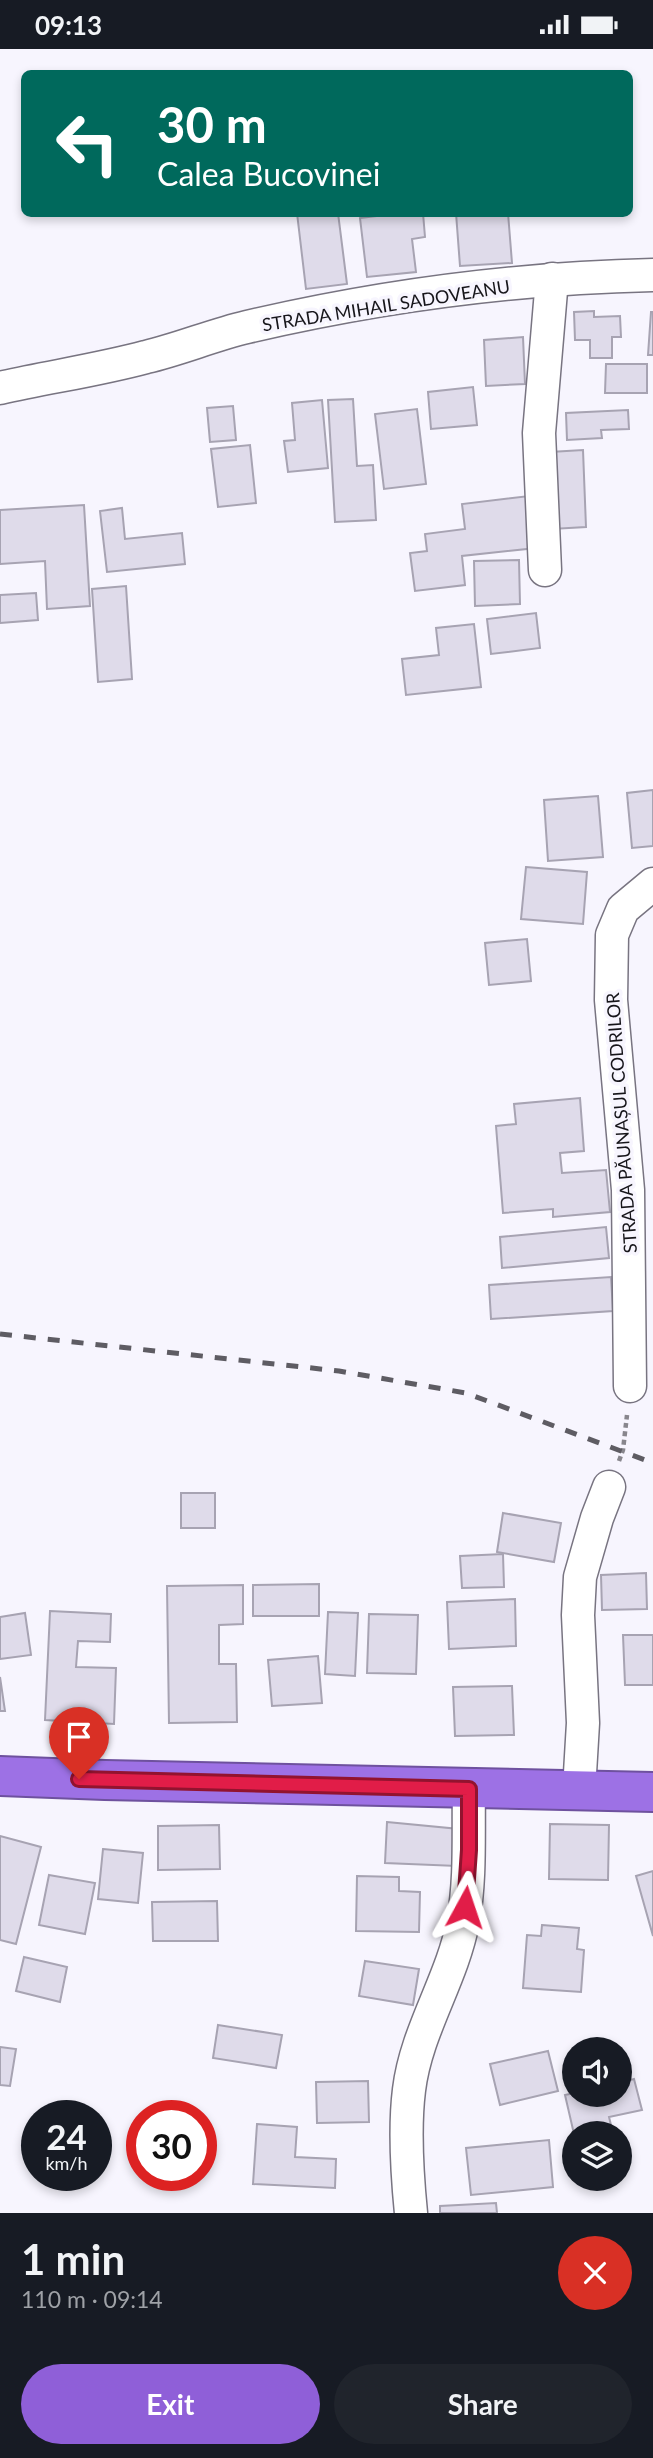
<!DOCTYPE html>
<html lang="en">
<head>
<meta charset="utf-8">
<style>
	body { margin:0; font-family:Lato,sans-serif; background:#20242c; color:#f1f3f6; height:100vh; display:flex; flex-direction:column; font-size:26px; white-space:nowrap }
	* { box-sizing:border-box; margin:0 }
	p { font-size:23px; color:#9ea1a6 }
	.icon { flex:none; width:38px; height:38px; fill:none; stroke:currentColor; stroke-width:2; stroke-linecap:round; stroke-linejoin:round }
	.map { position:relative; height:2164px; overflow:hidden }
	.drawer { display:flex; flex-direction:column; background:#171b24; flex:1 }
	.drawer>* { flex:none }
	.banner { position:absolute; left:21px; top:21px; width:612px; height:147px; border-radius:10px; box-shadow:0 4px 10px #0003; background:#00695c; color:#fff; overflow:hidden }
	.tools { position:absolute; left:562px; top:1988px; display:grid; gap:14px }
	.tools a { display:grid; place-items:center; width:70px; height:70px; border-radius:50%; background:#171b24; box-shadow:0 4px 10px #0003; font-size:35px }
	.speed { position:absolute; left:21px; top:2051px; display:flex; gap:14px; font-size:35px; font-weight:700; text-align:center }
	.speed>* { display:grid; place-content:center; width:91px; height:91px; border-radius:50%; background:#171b24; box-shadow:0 4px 10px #0003; line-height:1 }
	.speed small { font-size:18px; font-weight:400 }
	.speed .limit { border:10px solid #d22; background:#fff; color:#111 }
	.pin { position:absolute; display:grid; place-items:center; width:60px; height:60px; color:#fff; margin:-72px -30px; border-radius:50% 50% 50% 0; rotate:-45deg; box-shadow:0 0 7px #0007 }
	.pin .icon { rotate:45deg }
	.me { position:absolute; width:77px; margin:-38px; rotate:5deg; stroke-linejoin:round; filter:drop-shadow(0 0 5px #0008) }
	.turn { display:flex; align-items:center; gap:24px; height:147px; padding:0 21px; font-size:32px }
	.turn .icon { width:91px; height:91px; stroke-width:2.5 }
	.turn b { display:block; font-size:49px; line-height:60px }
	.round { display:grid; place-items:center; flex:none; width:74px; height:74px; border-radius:37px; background:#20242c }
	.summary { display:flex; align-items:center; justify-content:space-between; height:119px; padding:0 21px }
	h1 { font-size:42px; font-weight:700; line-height:52px }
	.button { display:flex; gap:14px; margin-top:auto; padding:14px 21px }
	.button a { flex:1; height:80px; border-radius:42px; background:#8f5fd8; color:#fff; font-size:28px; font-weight:700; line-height:80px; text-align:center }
	.button a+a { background:#20242c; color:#f1f3f6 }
	.status { display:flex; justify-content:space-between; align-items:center; height:49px; padding:0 35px; background:#171b24; direction:ltr }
	.status svg { height:19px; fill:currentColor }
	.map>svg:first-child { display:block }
	.building { fill:#dfdbea; stroke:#a7a3b2; stroke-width:2 }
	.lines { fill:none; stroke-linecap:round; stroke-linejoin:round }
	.minor-casing { stroke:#787481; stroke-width:35 }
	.highway-casing { stroke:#6e519e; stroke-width:42 }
	.path { stroke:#88868d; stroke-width:4.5; stroke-dasharray:5 3.5; stroke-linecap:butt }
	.minor { stroke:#fff; stroke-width:32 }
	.highway { stroke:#9d71e5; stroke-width:38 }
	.rail { stroke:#5e5c63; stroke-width:5; stroke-dasharray:12 12; stroke-linecap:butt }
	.route-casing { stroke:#92132f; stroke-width:18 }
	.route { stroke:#e11d48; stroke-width:12 }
	.labels { text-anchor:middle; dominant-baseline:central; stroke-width:7; stroke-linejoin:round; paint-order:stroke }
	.street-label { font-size:18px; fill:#16151a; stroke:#f7f5fe }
</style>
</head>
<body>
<div class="status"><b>09:13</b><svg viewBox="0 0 49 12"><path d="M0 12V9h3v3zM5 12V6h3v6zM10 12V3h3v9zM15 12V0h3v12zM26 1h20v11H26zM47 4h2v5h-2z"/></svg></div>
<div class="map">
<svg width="653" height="2164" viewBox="0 0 653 2164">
	<rect width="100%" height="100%" fill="#f7f5fe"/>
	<g class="building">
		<path d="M297 164H338L347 235 306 240Z"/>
		<path d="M402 164H423L425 188 412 190 416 223 367 228 360 169Z"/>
		<path d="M456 164H508L512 214 460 217Z"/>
		<path d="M594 262V268L620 267 621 288H612V309H590V291H575L574 263Z"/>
		<path d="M651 263H653V306H648Z"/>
		<path d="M523 288 525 335 486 337 484 291Z"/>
		<path d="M606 315H647V344H605Z"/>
		<path d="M473 338 477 376 431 380 428 343Z"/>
		<path d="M353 350 357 417 373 416 376 471 335 473 328 351Z"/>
		<path d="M322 351 328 419 288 423 284 392 295 391 292 354Z"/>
		<path d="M233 357 236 391 210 393 207 359Z"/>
		<path d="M417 360 426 435 384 440 375 365Z"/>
		<path d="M628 361 629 380 601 381 602 389 567 391 566 364Z"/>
		<path d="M250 396 256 454 218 458 211 400Z"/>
		<path d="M583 401 586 478 552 480 550 403Z"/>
		<path d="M529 447 536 499 462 507 465 536 415 542 410 504 427 502 425 485 465 480 462 455Z"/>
		<path d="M84 456 90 557 47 560 45 512 0 515V461Z"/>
		<path d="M122 459 125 490 182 484 185 515 107 523 100 462Z"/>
		<path d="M519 511 520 555 475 557 474 512Z"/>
		<path d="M126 537 132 630 98 633 92 540Z"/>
		<path d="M36 544 38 571 0 574V546Z"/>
		<path d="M536 564 540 599 491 605 487 570Z"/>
		<path d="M474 575 481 638 406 646 402 610 439 606 436 579Z"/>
		<path d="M653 741V797L632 799 627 744Z"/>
		<path d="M598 747 603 808 548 812 544 751Z"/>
		<path d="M526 818 587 823 583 875 521 870Z"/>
		<path d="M527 890 531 932 489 936 485 894Z"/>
		<path d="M580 1049 584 1102 560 1104 562 1124 606 1121 610 1163 553 1168V1160L503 1164 496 1077 516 1075 514 1055Z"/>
		<path d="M606 1178 609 1209 502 1219 500 1188Z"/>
		<path d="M611 1228 613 1262 491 1270 489 1236Z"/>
		<rect x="181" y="1444" width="34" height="35"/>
		<path d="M503 1464 561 1474 554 1513 497 1503Z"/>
		<path d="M503 1505 504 1538 462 1539 460 1507Z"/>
		<path d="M646 1524 647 1560 602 1561 601 1526Z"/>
		<path d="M319 1535V1567H253V1536Z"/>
		<path d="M243 1536V1575L219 1576V1615H236L237 1673 169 1674 167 1537Z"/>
		<path d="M515 1550 516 1597 449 1600 447 1553Z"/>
		<path d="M50 1562 111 1565 110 1593 78 1592 76 1618 116 1619 114 1675 45 1671Z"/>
		<path d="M328 1563 358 1564 355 1627 325 1625Z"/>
		<path d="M25 1564 31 1606 0 1610V1568Z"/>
		<path d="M369 1565 418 1566 416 1625 367 1624Z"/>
		<path d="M623 1586H653V1636H625Z"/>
		<path d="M318 1607 322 1654 272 1657 268 1611Z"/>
		<path d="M0 1628 5 1662H0Z"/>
		<path d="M512 1637 514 1686 455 1687 453 1638Z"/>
		<path d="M387 1773 459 1780 457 1817 385 1814Z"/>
		<path d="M550 1775 609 1776 608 1831 549 1830Z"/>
		<path d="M219 1776 220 1820 158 1821V1777Z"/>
		<path d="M0 1787 41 1798 16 1895 0 1891Z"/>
		<path d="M103 1800 143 1804 138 1854 98 1850Z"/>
		<path d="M653 1822V1887L636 1827Z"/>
		<path d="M49 1826 95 1834 85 1885 39 1876Z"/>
		<path d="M357 1827 399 1828V1842L420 1843 419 1883 356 1882Z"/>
		<path d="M217 1852 218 1892H153L152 1853Z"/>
		<path d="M542 1876 579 1879 577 1900 584 1901 581 1943 523 1939 527 1886 541 1887Z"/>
		<path d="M24 1908 67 1918 60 1953 16 1942Z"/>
		<path d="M365 1912 419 1920 413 1956 359 1947Z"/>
		<path d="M218 1976 282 1986 276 2019 213 2009Z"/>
		<path d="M0 1998 16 2000 10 2037 0 2036Z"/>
		<path d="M548 2002 558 2042 500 2056 490 2015Z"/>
		<path d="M634 2030 642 2061 609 2068 613 2084 574 2085 565 2046 574 2044 620 2046V2034Z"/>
		<path d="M368 2032 369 2073 317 2074 316 2033Z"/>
		<path d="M257 2075 297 2078 295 2108 336 2110 335 2139 253 2135Z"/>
		<path d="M549 2091 553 2138 471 2146 466 2099Z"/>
		<path d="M496 2154 497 2164H440V2157Z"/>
	</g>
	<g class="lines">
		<g class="minor-casing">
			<g id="minor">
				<path d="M0 339C48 328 98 321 146 308 180 300 213 286 247 278 380 247 517 229 653 226"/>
				<path d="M545 521 539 384 552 230"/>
				<path d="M630 1337 628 1141 611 951 612 886 623 860 653 835"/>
				<path d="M579 1741 583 1674 578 1566 580 1528 597 1469 609 1438"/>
				<path d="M411 2164C407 2124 404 2081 409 2041 416 1982 452 1931 463 1873 471 1829 468 1784 469 1740"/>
			</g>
		</g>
		<g class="highway-casing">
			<path id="highway" d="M0 1727 105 1731 653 1743"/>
		</g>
		<path class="path" d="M619 1412 623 1401 627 1366"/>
		<use href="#minor" class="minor"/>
		<use href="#highway" class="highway"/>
		<path class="rail" d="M0 1285 339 1322 466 1344 653 1414"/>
	</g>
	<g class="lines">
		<g class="route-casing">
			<path id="route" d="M79 1730 469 1740V1801L465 1858"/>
		</g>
		<use href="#route" class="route"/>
	</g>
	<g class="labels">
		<g class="street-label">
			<text transform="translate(386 256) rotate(-9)">STRADA MIHAIL SADOVEANU</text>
			<text transform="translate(621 1074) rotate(-94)">STRADA PĂUNAȘUL CODRILOR</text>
		</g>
	</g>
</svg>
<div class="tools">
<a><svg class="icon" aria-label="sound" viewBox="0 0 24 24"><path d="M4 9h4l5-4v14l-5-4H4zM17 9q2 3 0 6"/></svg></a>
<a><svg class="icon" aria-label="layers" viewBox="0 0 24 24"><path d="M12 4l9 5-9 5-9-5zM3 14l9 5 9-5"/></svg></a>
</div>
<div class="speed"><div>24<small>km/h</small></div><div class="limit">30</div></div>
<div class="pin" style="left:79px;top:1730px;background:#d93025"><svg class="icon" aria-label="arrive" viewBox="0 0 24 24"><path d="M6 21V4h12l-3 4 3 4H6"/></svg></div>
<svg class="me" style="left:465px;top:1858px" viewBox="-20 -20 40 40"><path d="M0-17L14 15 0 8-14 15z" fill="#e11d48" stroke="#fff" stroke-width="4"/></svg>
<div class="banner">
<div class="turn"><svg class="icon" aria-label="left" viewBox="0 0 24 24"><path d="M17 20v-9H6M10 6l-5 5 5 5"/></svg><div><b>30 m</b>Calea Bucovinei</div></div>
</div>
</div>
<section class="drawer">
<div class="summary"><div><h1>1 min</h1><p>110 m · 09:14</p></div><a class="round" style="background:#d93025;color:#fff"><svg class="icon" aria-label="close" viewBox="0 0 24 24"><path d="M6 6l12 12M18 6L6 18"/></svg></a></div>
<div class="button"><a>Exit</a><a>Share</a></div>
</section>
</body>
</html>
